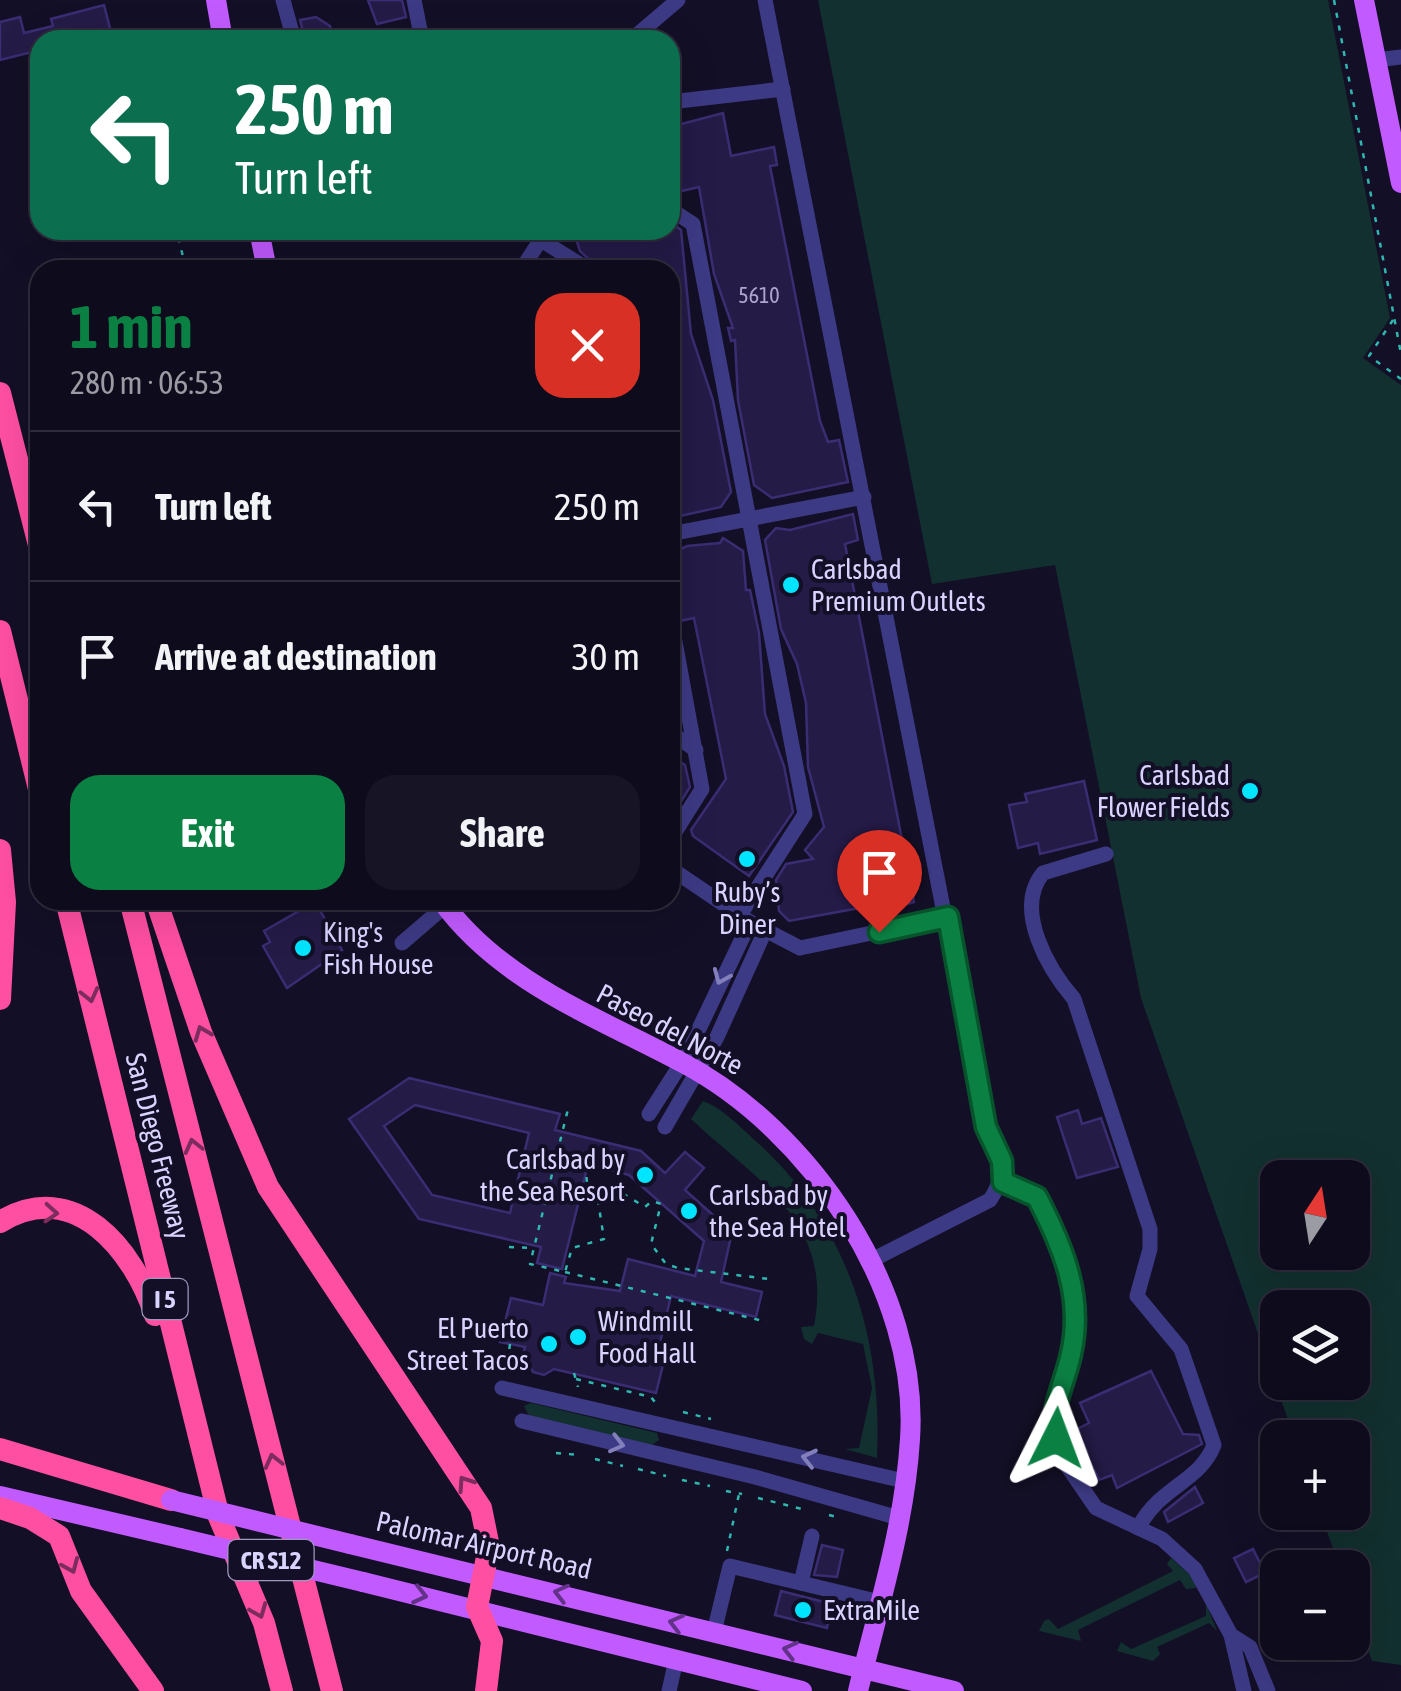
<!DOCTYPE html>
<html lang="en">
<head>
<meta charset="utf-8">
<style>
	body { margin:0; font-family:"Asap Condensed",sans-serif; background:#171425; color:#f1f3f6; height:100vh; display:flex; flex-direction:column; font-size:38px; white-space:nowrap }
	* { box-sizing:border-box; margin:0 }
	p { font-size:32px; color:#9b9ba3 }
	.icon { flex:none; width:55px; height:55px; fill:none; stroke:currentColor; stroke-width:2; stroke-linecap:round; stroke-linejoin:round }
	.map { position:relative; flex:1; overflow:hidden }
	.details { position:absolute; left:30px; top:260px; width:650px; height:650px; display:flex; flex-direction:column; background:#0e0b1c; border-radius:30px; box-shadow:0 10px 40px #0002,0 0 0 2px #2e2b3b }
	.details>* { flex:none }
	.guide { position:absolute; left:30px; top:30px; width:650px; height:210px; border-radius:30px; box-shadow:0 10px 40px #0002,0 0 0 2px #2e2b3b; background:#0b6e4f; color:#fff; overflow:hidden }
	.needle { width:65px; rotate:12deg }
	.buttons { position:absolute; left:1260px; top:1160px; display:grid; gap:20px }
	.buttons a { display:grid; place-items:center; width:110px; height:110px; border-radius:20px; background:#0e0b1c; box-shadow:0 10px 40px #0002,0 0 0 2px #2e2b3b; font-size:50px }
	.pin { position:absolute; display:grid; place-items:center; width:85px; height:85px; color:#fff; margin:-102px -42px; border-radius:50% 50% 50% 0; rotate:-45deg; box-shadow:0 0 10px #0007 }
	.pin .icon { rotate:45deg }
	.me { position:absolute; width:110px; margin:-55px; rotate:3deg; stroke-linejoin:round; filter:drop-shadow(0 0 8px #0008) }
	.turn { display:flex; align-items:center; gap:35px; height:210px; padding:0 40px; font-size:45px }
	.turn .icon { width:130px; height:130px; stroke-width:2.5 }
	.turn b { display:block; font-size:70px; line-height:85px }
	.round { display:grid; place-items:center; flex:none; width:105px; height:105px; border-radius:30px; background:#171425 }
	.summary { display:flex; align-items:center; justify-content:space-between; height:170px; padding:0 40px }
	h1 { font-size:60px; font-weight:700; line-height:75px; color:#0b8043 }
	.cta { display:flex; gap:20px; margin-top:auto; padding:20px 40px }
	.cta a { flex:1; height:115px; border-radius:30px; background:#0b8043; color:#fff; font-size:40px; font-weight:700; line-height:115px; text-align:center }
	.cta a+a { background:#171425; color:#f1f3f6 }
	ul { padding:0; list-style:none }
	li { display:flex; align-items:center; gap:30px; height:150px; padding:0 40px; border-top:2px solid #2e2b3b }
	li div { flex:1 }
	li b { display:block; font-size:38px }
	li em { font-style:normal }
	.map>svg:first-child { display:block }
	.green { fill:#12302f; fill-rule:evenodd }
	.building { fill:#241b47; stroke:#3b2d73; stroke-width:2.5; fill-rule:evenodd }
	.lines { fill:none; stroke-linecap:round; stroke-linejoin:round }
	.path { stroke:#2fb8b0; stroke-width:2.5; stroke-dasharray:5 8; stroke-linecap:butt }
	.minor { stroke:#3d3a85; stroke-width:15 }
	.major { stroke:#c25bff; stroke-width:20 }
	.highway { stroke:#ff4fa3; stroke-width:22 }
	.major-bridge { stroke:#c25bff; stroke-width:20 }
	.oneway { stroke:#837fbc }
	.oneway2 { stroke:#7d2c5e }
	.oneway3 { stroke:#623188 }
	.route-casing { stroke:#07532c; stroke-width:25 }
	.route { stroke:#0b8043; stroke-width:18 }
	.poi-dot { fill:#00e5ff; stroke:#130f26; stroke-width:4 }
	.labels { text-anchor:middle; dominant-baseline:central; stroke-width:8; stroke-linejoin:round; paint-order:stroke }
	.number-label { font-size:22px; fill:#aca6d1 }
	.shield { fill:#130f26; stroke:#9e99be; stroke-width:2.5 }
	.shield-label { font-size:25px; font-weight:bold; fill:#d9d4ff }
	.poi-label { font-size:28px; fill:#d9d4ff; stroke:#130f26; text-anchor:start }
	.street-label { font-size:28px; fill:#d9d4ff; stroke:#130f26 }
</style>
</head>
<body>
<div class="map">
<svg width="1401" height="1691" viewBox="0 0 1401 1691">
	<rect width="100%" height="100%" fill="#130f26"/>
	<g class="green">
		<path d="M818 0H1328L1390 318 1363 358 1401 385V1665L1372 1661 1353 1605 1352 1568 1340 1567 1320 1513 1352 1512V1438L1294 1437 1141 998 1055 565 932 584ZM1278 1178H1352V1252H1278ZM1278 1308H1352V1382H1278Z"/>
		<path d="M703 1101C723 1108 742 1129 758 1143 848 1225 883 1339 877 1458L845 1449 859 1448 872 1388 863 1344 818 1333 812 1344 804 1339 801 1327 814 1326C834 1221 757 1181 691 1119Z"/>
		<path d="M531 1403 657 1433 659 1440 652 1445 529 1416 524 1406Z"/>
		<path d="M1171 1558 1194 1578 1196 1588 1186 1589 1180 1580 1078 1630 1081 1641 1039 1631 1044 1621 1049 1619 1058 1629 1173 1571 1167 1564Z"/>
		<path d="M1206 1604 1217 1631 1209 1623 1157 1647 1160 1654 1153 1661 1117 1651 1121 1642 1131 1649 1206 1616Z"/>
	</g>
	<g class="building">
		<path d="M368 0H402L406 17 377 24Z"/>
		<path d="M104 5 111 32 79 40H40V50L0 60V22L20 17 24 33 53 26 51 19Z"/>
		<path d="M316 17 330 26 333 40 305 39 300 20Z"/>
		<path d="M723 113 731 156 774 147 777 165 770 166 820 421 828 442 839 440 848 482 772 498 754 485 738 400 735 340 731 341 728 328H733L714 274 699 187 673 193 670 181V127Z"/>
		<path d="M670 222 681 230 691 334 713 400 731 492 721 507 680 516 670 515V270H600L580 251 577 242 585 230H670Z"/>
		<path d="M853 514 858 540 845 544 914 902 877 912 876 905 789 921 779 911 776 880 786 864 813 859 805 850 824 827 808 767 806 703 797 664 781 629 765 540 776 528 790 530Z"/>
		<path d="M723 538 743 551 746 590H750L759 633 765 714 784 766 793 812 749 876 693 836 691 830 726 779 694 618 670 623V554L687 546 720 543Z"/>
		<path d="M670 755 685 765 690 787 670 819Z"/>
		<path d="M1084 781 1097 840 1040 854 1038 843 1018 848 1009 805 1027 802 1025 794Z"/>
		<path d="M311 904 317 905 342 950 287 988 263 946 270 942 264 931Z"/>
		<path d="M409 1078 560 1114 555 1130 641 1151 665 1173 685 1152 704 1168 685 1190 732 1232 721 1282 762 1292 756 1317 671 1296 658 1351 666 1353 656 1393 554 1369 544 1375 533 1372 523 1354 525 1347 500 1342 511 1298 543 1305 550 1273 566 1277 564 1283 620 1291 628 1259 695 1276 704 1241 629 1175 588 1164 562 1269 537 1263 541 1247 419 1219 349 1119ZM415 1105 529 1133 510 1213 432 1195 384 1126Z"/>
		<path d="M1078 1110 1082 1124 1101 1118 1118 1167 1077 1178 1057 1117Z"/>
		<path d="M1151 1371 1183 1434 1199 1435 1202 1444 1117 1488 1112 1475 1099 1480 1095 1471 1087 1474 1075 1443 1080 1440 1075 1430 1089 1423 1080 1403Z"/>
		<path d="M1195 1487 1203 1503 1168 1522 1164 1512Z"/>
		<path d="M822 1545 843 1550 837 1577 814 1575Z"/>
		<path d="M1253 1549 1265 1573 1246 1582 1234 1558Z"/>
		<path d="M781 1591 832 1604 827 1628 775 1615Z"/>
	</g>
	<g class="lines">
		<g class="path">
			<path d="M1334 0 1401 354"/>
			<path d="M171 233 177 231 186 270"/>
			<path d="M1393 320 1369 356 1401 379"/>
			<path d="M400 900H401"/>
			<path d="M390 908 394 905 390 900"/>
			<path d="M555 1162 586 1170 587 1184 598 1201 604 1239 572 1248 565 1272 530 1264 568 1109"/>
			<path d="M598 1199 622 1193 645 1207 652 1201 661 1204 651 1244 666 1264 678 1268 769 1279"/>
			<path d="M509 1247 532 1248"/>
			<path d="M565 1272 767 1322"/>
			<path d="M510 1344 509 1351 525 1377"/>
			<path d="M574 1373 578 1387"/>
			<path d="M576 1379 651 1397 658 1406"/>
			<path d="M683 1412 711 1419"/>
			<path d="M556 1453 579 1455"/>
			<path d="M595 1459 623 1466"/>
			<path d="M638 1469 666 1476"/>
			<path d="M682 1480 710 1486"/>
			<path d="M726 1491 742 1494"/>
			<path d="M758 1498 802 1509"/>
			<path d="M829 1515 837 1517"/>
			<path d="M727 1551 739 1494"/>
		</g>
		<g class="minor">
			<path d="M283 0 294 40"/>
			<path d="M414 0 422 40"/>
			<path d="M765 0 986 1127C1000 1156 1009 1172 990 1200L868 1262"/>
			<path d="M392 40H417"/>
			<path d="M631 40 678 0"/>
			<path d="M1377 60 1401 57"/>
			<path d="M670 102 783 89"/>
			<path d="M670 209 693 224 805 814 740 915"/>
			<path d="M541 240 589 270"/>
			<path d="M521 270 547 230"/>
			<path d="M670 534 864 497"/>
			<path d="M670 637 674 636 702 789 670 840"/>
			<path d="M670 732 696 750"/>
			<path d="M1106 854 1043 873C1013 910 1049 970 1074 999L1150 1229V1249L1137 1296 1181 1349 1214 1445C1199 1483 1161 1485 1138 1528"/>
			<path d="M670 868 750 922 800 948 948 917"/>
			<path d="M402 943 445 906"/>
			<path d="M649 1114 686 1056 750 922"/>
			<path d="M665 1127 717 1037 765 931"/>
			<path d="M1003 1181 1037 1197 1070 1269 1076 1310 1071 1355 1057 1392 1054 1427 1059 1454 1096 1508 1162 1539 1195 1569 1231 1635 1250 1647 1268 1691"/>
			<path d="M502 1388 904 1481"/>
			<path d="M522 1421 755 1477 899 1518"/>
			<path d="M801 1583 812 1536"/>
			<path d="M714 1632 730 1566 880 1602"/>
			<path d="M1231 1635 1244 1691"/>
			<path d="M669 1691 676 1660"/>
		</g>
		<g class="major">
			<path d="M216 0 223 40"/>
			<path d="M1364 0 1401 183"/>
			<path d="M259 230 267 270"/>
			<path d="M441 900C500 982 597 1017 683 1063 810 1130 920 1291 910 1439 905 1524 878 1609 858 1691"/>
			<path d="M0 1496 180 1538"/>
			<path d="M350 1544 954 1691"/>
			<path d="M363 1582 802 1691"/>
		</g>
		<g class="highway">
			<path d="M0 393 40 549"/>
			<path d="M0 631 40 793"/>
			<path d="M0 850 5 902 0 999"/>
			<path d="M66 900 219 1517 264 1623 282 1691"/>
			<path d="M130 900 332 1691"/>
			<path d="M156 900 201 1032 268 1187 481 1508 489 1547 477 1607 492 1641 486 1691"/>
			<path d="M0 1222C75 1176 134 1251 155 1315"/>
			<path d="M0 1449 171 1500"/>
			<path d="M0 1508 30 1518 59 1536 81 1591 153 1691"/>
		</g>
		<g class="major-bridge">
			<path d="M171 1500 350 1544"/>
			<path d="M180 1538 363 1582"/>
		</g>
	</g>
	<defs><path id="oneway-chevron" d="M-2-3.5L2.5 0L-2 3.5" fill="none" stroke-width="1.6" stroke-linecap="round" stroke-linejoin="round" transform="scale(2.5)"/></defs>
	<g class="oneway">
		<use href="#oneway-chevron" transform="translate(721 977) rotate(113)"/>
		<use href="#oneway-chevron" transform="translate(617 1444) rotate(14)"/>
		<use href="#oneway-chevron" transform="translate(809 1458) rotate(-167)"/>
	</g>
	<g class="oneway2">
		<use href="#oneway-chevron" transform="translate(90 995) rotate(76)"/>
		<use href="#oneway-chevron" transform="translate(202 1033) rotate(-111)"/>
		<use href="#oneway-chevron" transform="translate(193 1146) rotate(-104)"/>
		<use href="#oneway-chevron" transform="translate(51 1213) rotate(4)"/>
		<use href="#oneway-chevron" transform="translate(273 1461) rotate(-104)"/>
		<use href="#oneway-chevron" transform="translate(465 1483) rotate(-124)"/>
		<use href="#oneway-chevron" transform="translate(71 1566) rotate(67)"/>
		<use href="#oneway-chevron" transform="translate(259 1611) rotate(68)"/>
	</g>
	<g class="oneway3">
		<use href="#oneway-chevron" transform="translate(561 1593) rotate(-166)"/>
		<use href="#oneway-chevron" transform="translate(420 1595) rotate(13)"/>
		<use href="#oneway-chevron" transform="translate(676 1623) rotate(-166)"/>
		<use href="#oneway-chevron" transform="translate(790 1650) rotate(-166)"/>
	</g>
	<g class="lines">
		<g class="route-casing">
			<path id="route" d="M879 932 948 917 986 1127 1002 1161 1003 1182 1037 1197C1063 1247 1084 1297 1071 1354 1065 1383 1050 1406 1056 1438"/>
		</g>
		<use href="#route" class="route"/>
	</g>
	<g class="poi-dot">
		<circle cx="791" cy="585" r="10"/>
		<circle cx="1250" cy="791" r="10"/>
		<circle cx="747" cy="859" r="10"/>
		<circle cx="303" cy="948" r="10"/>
		<circle cx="645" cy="1175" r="10"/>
		<circle cx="689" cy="1211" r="10"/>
		<circle cx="578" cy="1337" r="10"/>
		<circle cx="549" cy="1344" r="10"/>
		<circle cx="803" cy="1610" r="10"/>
	</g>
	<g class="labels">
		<g class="number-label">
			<text x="759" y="295">5610</text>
		</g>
		<g class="shield">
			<rect x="142.5" y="1279" width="45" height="40" rx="8"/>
			<rect x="228.5" y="1540" width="85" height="40" rx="8"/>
		</g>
		<g class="shield-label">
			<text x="165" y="1299">I 5</text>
			<text x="271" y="1560">CR S12</text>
		</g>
		<g class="poi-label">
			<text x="811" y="569">Carlsbad<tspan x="811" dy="32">Premium Outlets</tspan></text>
			<text x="1230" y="775" text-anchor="end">Carlsbad<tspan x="1230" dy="32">Flower Fields</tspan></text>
			<text x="747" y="892" text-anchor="middle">Ruby’s<tspan x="747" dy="32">Diner</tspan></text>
			<text x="323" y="932">King's<tspan x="323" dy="32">Fish House</tspan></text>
			<text x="625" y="1159" text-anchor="end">Carlsbad by<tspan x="625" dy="32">the Sea Resort</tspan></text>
			<text x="709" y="1195">Carlsbad by<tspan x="709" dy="32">the Sea Hotel</tspan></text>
			<text x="598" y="1321">Windmill<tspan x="598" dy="32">Food Hall</tspan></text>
			<text x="529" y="1328" text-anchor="end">El Puerto<tspan x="529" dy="32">Street Tacos</tspan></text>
			<text x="823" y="1610">ExtraMile</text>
		</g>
		<g class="street-label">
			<text transform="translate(670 1029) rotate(28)">Paseo del Norte</text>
			<text transform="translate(158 1146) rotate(76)">San Diego Freeway</text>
			<text transform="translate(484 1545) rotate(13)">Palomar Airport Road</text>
		</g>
	</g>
</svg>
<div class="buttons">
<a><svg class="needle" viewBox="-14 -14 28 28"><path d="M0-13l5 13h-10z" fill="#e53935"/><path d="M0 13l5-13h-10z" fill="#9b9ba3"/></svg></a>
<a><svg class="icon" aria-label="layers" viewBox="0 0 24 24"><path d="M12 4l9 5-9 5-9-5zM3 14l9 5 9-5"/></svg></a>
<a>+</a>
<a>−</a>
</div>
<div class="pin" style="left:879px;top:932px;background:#d93025"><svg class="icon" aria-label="arrive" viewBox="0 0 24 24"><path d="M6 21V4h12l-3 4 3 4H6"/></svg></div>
<svg class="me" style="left:1056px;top:1438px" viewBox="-20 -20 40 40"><path d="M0-17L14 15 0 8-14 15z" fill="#0b8043" stroke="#fff" stroke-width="4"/></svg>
<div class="guide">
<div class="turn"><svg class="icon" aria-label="left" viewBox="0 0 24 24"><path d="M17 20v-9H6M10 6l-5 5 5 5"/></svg><div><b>250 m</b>Turn left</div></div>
</div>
<section class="details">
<div class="summary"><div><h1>1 min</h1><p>280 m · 06:53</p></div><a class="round" style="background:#d93025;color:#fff"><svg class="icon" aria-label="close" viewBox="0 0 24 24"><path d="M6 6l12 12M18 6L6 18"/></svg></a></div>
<ul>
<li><svg class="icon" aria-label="left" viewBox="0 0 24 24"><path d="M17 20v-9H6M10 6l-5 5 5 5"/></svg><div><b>Turn left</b></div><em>250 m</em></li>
<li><svg class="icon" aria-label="arrive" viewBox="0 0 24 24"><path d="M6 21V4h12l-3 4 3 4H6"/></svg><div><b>Arrive at destination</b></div><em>30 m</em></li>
</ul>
<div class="cta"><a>Exit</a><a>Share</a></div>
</section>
</div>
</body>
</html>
